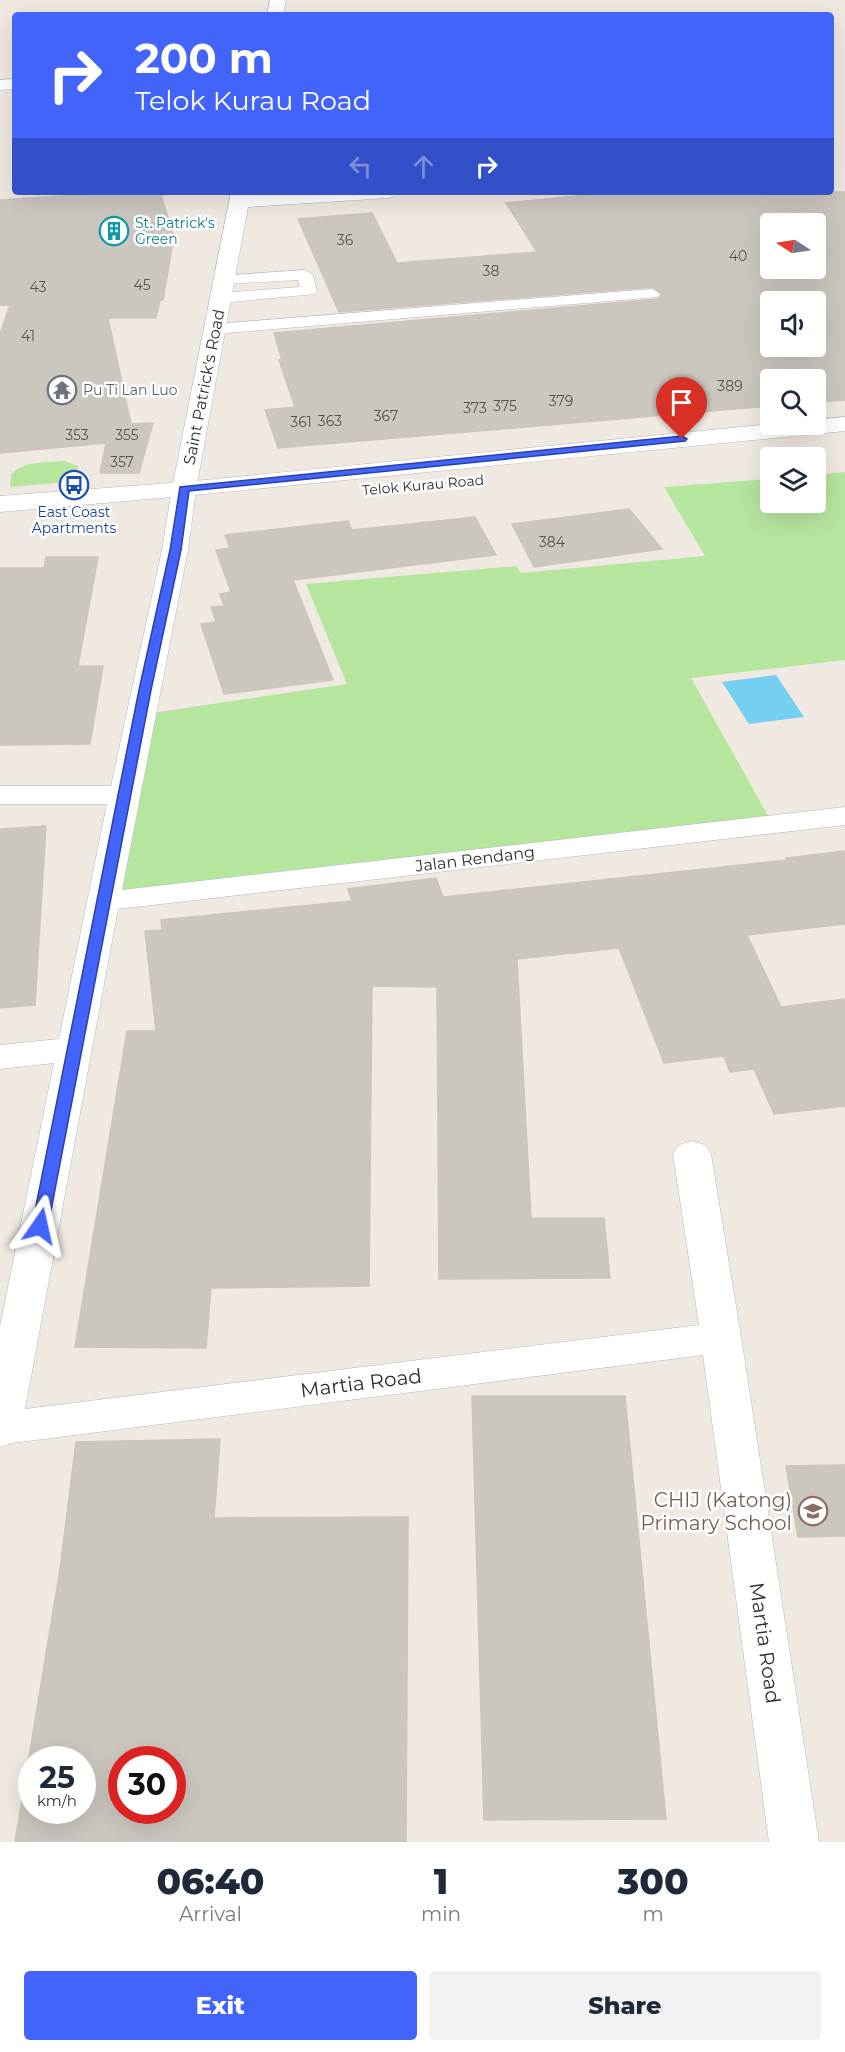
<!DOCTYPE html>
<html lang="en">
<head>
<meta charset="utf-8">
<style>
	body { margin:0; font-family:Montserrat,sans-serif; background:#f2f2f3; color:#1f2937; height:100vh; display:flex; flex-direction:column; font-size:22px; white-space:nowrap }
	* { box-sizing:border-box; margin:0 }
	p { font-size:20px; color:#747a83 }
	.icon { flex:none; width:33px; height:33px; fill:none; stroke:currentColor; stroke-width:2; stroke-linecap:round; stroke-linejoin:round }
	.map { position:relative; height:1842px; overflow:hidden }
	.details { display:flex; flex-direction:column; background:#fff; flex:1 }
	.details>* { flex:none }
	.top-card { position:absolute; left:12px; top:12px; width:822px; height:183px; border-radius:6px; box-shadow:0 6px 24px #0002; background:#4264fb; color:#fff; overflow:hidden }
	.needle { width:39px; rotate:282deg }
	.fabs { position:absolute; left:760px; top:213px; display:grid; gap:12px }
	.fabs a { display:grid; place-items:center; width:66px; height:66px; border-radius:6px; background:#fff; box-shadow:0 6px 24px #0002; font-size:30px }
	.speed { position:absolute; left:18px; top:1746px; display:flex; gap:12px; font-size:30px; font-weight:700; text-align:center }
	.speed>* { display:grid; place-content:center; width:78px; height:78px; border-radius:50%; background:#fff; box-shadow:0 6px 24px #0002; line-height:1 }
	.speed small { font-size:15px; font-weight:400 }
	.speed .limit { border:9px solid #d22; background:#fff; color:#111 }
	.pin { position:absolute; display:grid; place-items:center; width:51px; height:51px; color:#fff; margin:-62px -26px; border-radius:50% 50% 50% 0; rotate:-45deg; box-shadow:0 0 6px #0007 }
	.pin .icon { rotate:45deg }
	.me { position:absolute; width:66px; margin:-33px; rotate:11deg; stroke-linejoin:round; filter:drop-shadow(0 0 4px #0008) }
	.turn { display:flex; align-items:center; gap:21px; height:126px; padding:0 24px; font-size:27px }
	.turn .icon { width:78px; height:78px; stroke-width:2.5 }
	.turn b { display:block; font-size:42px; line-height:51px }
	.lanes { display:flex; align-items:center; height:57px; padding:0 24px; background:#0003; justify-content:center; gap:30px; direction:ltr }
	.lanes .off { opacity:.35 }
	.eta { display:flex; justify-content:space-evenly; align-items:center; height:102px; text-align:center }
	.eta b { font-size:36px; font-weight:800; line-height:42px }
	.cta { display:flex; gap:12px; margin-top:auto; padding:12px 24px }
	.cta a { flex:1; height:69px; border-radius:6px; background:#4264fb; color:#fff; font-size:24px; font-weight:800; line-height:69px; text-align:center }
	.cta a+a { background:#f2f2f3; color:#1f2937 }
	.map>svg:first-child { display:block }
	.green { fill:#b6e59e }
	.water { fill:#75cff0 }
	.building { fill:#cbc7bf; stroke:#cbc5ba; stroke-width:1.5; fill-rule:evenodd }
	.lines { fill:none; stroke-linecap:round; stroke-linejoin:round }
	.service-casing { stroke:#b4b7c1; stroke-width:1 }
	.minor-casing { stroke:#b4b7c1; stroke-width:1 }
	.tertiary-casing { stroke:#b4b7c1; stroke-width:1 }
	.service { fill:#fff; fill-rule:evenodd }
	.minor { fill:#fff; fill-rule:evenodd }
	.tertiary { fill:#fff; fill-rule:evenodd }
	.route { fill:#4264fb; stroke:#2b41a3; stroke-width:1.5 }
	.labels { text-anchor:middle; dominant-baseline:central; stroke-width:5; stroke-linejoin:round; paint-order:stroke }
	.far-culture-label { font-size:14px; fill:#0d838f; stroke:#fff; text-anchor:start }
	.number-label { font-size:14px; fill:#555452 }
	.far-worship-label { font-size:14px; fill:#5b616d; stroke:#fff; text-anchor:start }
	.far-street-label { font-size:14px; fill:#2e2e2e; stroke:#fff }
	.far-transit-label { font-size:14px; fill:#164399; stroke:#fff }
	.street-label { font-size:16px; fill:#2e2e2e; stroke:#fff }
	.near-street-label { font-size:20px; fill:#2e2e2e; stroke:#fff }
	.near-education-label { font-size:20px; fill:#785e54; stroke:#fff; text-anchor:end }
</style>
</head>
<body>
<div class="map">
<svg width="845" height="1842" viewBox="0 0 845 1842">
	<rect width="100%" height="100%" fill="#efe9e1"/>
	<g class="green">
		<path d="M64 461 78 466 77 481 10 487 11 475C23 460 46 463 64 461Z"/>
		<path d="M845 472V660L691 678 771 821 118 895 139 715 347 684 306 584 516 566 521 573 705 556 664 487 771 479V502H816V475Z"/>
	</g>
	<path class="water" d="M776 675 804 717 749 724 722 682Z"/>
	<g class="building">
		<path d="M122 192H160L174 236 163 300H160L156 318H108L131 424 153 423 139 473H100L106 443 0 453V334L10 305H0V200Z"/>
		<path d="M618 192H845V400L816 402V380H771V406L278 448 265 410 295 407 279 360H282L274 333 658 299 662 294 652 287 339 312 298 219 372 213 397 263 537 252 506 203ZM771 224H816V268H771ZM771 302H816V346H771Z"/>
		<path d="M629 509 662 549 534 567 512 524Z"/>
		<path d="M475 517 496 555 293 580 333 680 224 694 201 624 216 622 211 607 224 606 220 594 231 592 216 550 230 548 225 535 348 521 352 530Z"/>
		<path d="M46 557H98L78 666H103L90 744 0 745V568H44Z"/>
		<path d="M46 826 35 1005 0 1008V829Z"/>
		<path d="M845 851V924L747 935 781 1007 845 999V1106L774 1114 754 1069 730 1072 724 1056 664 1063 619 948 517 959 531 1218H604L610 1278 439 1279 437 987 372 986 369 1286 211 1288 206 1348 75 1347 127 1031H156L145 931 162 930 161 920 352 901 348 889 436 878 443 897 787 860 786 858Z"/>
		<path d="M472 1396H625L666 1819 484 1820Z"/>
		<path d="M220 1439 214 1518 408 1517 406 1842H15L60 1569 76 1442ZM32 1760H82V1810H32ZM122 1760H172V1810H122Z"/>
		<path d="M845 1465V1536L798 1537 786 1466Z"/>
	</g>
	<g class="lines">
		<g class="service-casing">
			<g id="service">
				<path d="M305 270 313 275 317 291 315 294 221 303 213 298 221 293 300 287 298 280 224 284 216 279 218 276Z"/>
				<path d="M652 289 660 294 658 297 215 334 207 329 215 324Z"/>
			</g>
		</g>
		<g class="minor-casing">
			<g id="minor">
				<path d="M270 0H286L283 15H267Z"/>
				<path d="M15 79V89L0 90V80Z"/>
				<path d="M231 192H251L250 195 302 192H398L395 196 388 198 248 207 196 489 188 550 122 890 845 807V825L118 909 25 1409 699 1325 673 1154 679 1145 692 1141 705 1145 711 1154 741 1337 819 1842H769L703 1355 12 1443 0 1447V1326L54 1063 0 1069V1045L59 1039 107 804H0V786H111L162 550 172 489Z"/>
			</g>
		</g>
		<g class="tertiary-casing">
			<path id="tertiary" d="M845 417V431L184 496 0 512V496L184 482 771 424H816V420Z"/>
		</g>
		<use href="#service" class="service"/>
		<use href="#minor" class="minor"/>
		<use href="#tertiary" class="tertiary"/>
	</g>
	<path class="route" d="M682 436 687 439 685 441 189 491 181 550 151 690 48 1226 46 1230H35L32 1226 139 690 170 550 180 487Z"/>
	<defs>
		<g id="building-ring" transform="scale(1.5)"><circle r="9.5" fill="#fff" stroke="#0f9aa8" stroke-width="1.5"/><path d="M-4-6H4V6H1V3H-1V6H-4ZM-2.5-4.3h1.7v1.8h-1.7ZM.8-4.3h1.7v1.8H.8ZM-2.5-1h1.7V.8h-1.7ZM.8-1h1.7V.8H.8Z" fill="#0f9aa8"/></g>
		<g id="temple-ring" transform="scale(1.5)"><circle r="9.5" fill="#fff" stroke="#6b7280" stroke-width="1.5"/><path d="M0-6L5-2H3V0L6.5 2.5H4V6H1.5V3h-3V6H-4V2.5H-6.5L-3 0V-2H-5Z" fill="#6b7280"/></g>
		<g id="bus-ring" transform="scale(1.5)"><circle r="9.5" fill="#fff" stroke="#1a4fb4" stroke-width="1.5"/><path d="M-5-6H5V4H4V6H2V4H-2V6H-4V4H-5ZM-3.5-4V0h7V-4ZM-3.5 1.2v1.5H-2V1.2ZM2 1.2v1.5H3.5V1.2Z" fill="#1a4fb4"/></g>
		<g id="school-ring" transform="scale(1.5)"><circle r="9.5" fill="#fff" stroke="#8d6e63" stroke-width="1.5"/><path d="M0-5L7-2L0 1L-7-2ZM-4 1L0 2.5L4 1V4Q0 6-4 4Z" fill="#8d6e63"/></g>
	</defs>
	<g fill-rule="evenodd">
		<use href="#building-ring" x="114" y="231"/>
		<use href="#temple-ring" x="62" y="390"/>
		<use href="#bus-ring" x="74" y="485"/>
		<use href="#school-ring" x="813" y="1511"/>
	</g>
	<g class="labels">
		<g class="far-culture-label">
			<text x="135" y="223">St. Patrick's<tspan x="135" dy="16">Green</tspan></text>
		</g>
		<g class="number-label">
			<text x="345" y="240">36</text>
			<text x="738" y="256">40</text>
			<text x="491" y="271">38</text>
			<text x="142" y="285">45</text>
			<text x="38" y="287">43</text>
			<text x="28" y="336">41</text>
			<text x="730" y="386">389</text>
			<text x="561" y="401">379</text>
			<text x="505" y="406">375</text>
			<text x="475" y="408">373</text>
			<text x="386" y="416">367</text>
			<text x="330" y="421">363</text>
			<text x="301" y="422">361</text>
			<text x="77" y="435">353</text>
			<text x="127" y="435">355</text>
			<text x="122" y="462">357</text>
			<text x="552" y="542">384</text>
		</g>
		<g class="far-worship-label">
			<text x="83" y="390">Pu Ti Lan Luo</text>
		</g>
		<g class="far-street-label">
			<text transform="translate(423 485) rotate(-5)">Telok Kurau Road</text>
		</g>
		<g class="far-transit-label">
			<text x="74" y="512">East Coast<tspan x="74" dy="16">Apartments</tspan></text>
		</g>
		<g class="street-label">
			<text transform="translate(204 387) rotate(-79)">Saint Patrick's Road</text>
			<text transform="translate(475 859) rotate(-7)">Jalan Rendang</text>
		</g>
		<g class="near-street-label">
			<text transform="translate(361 1383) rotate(-7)">Martia Road</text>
			<text transform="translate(765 1643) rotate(82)">Martia Road</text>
		</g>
		<g class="near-education-label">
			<text x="792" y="1500">CHIJ (Katong)<tspan x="792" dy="23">Primary School</tspan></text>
		</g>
	</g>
</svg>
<div class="fabs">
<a><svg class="needle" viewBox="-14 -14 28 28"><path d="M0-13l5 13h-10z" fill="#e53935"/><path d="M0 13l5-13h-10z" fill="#747a83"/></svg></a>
<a><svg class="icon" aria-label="sound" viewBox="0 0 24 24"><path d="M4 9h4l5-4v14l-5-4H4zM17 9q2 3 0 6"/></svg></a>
<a><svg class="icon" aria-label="search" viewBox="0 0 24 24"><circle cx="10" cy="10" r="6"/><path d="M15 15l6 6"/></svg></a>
<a><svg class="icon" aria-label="layers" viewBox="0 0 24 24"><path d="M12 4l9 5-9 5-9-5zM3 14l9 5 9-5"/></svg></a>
</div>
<div class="speed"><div>25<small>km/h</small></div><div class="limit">30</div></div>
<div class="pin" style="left:682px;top:439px;background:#d93025"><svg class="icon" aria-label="arrive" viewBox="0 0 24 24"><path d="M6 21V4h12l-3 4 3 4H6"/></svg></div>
<svg class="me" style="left:40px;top:1226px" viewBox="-20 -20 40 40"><path d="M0-17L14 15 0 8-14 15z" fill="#4264fb" stroke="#fff" stroke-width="4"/></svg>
<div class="top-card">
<div class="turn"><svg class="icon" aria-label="right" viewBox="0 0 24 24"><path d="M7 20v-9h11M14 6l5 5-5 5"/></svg><div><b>200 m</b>Telok Kurau Road</div></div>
<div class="lanes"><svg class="icon off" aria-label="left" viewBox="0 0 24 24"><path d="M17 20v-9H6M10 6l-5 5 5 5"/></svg><svg class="icon off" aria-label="ahead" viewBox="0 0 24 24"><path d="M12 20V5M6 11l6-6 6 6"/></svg><svg class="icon" aria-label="right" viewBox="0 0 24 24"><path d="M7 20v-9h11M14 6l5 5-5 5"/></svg></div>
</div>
</div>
<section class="details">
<div class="eta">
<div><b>06:40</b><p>Arrival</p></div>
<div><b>1</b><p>min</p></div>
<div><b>300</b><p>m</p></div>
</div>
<div class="cta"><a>Exit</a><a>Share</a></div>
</section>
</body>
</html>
